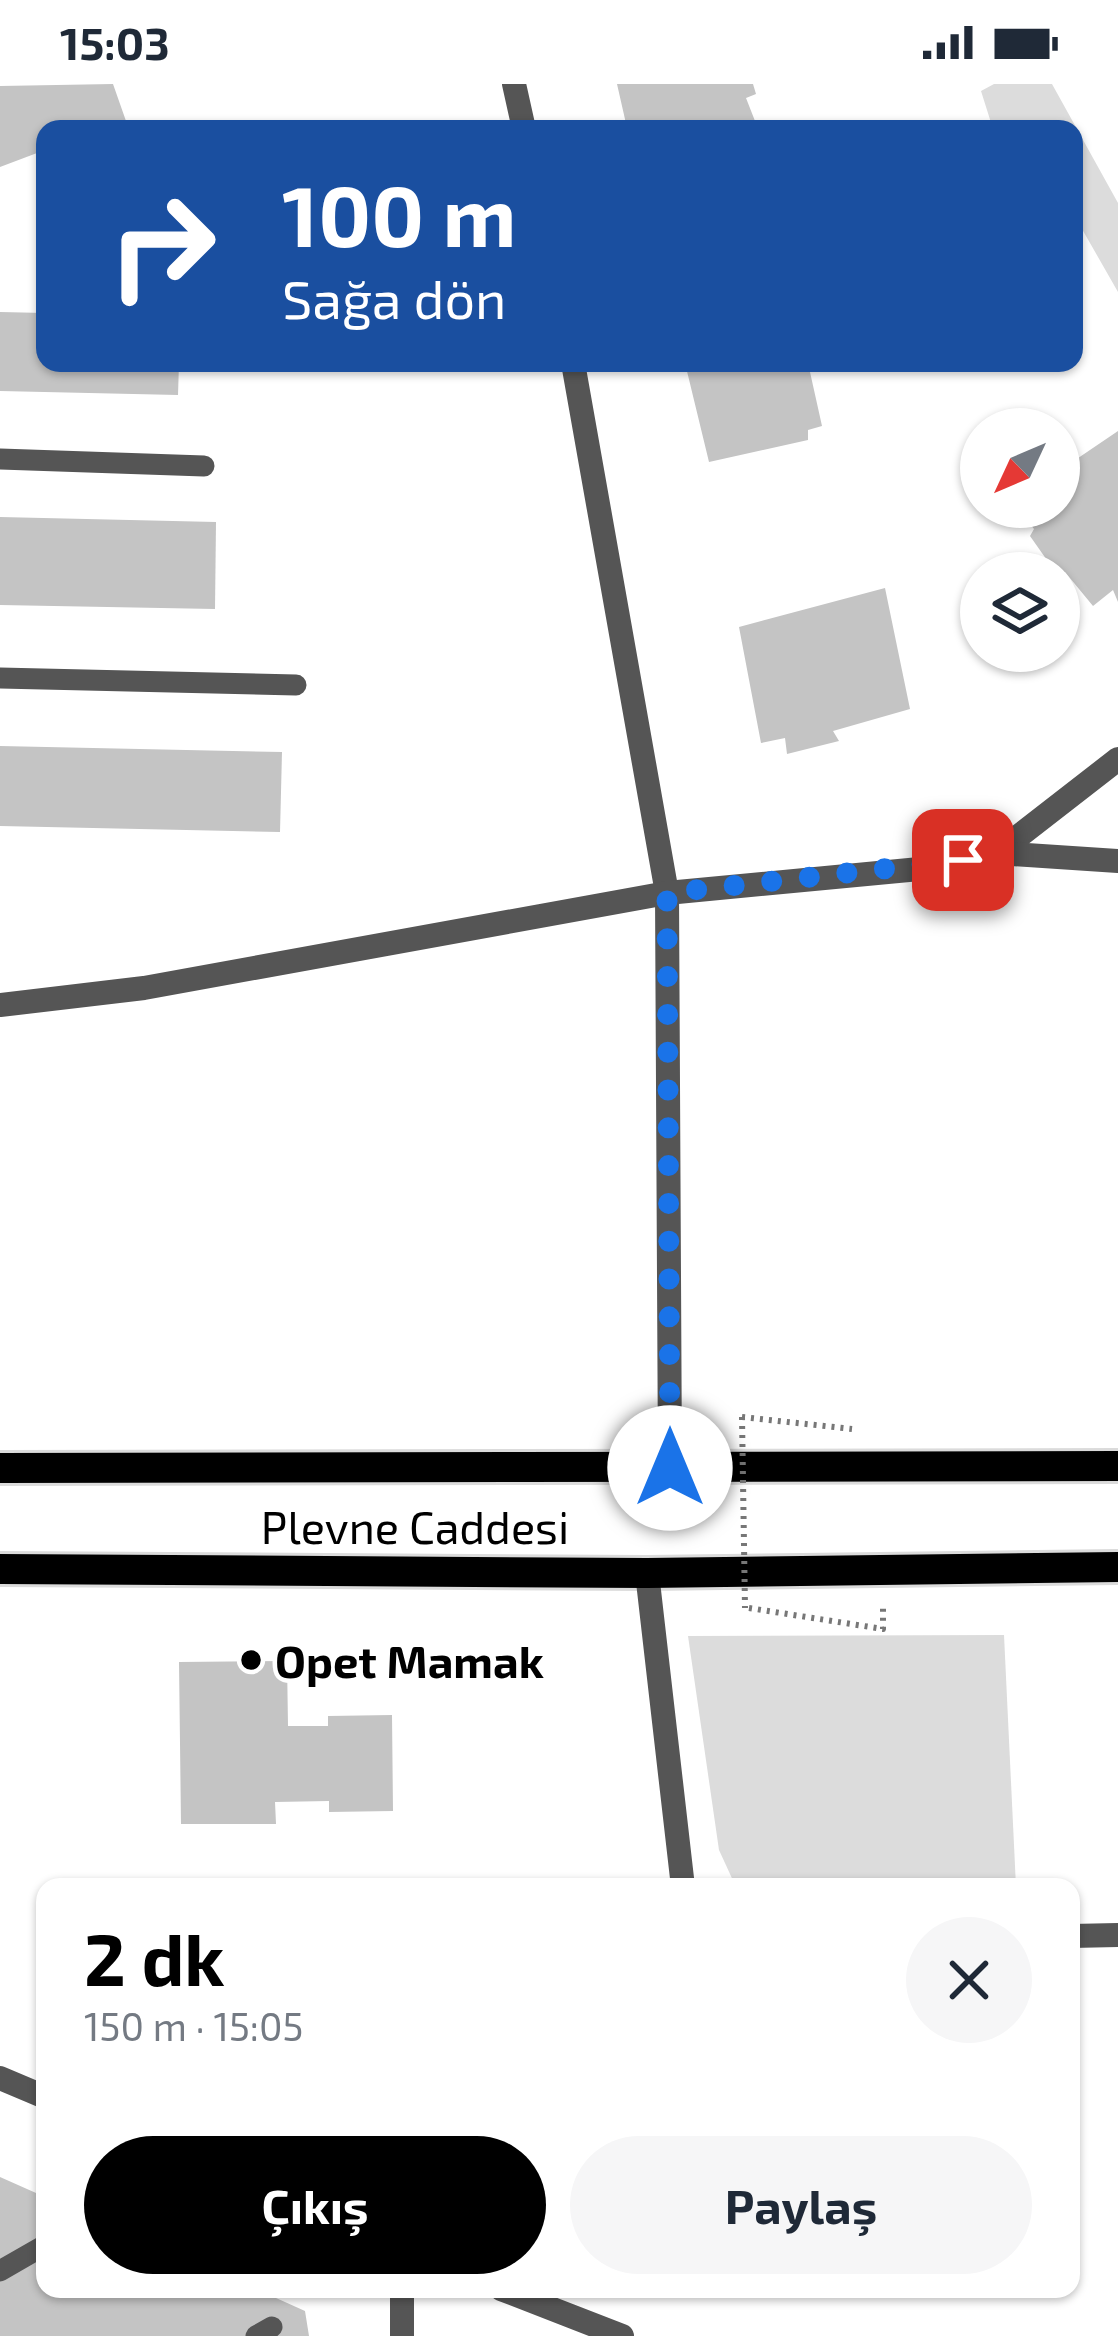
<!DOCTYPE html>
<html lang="tr">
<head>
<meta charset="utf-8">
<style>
	body { margin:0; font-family:"Exo 2",sans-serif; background:#f6f6f7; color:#1f2937; height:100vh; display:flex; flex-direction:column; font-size:45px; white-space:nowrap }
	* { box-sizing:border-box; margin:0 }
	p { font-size:39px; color:#747a83 }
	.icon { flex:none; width:66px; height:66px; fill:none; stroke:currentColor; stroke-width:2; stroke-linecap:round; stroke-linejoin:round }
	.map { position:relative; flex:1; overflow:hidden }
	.panel { position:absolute; left:36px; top:1794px; width:1044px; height:420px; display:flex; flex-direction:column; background:#fff; border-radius:24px; box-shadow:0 3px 9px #0004 }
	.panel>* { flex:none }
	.hud { position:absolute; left:36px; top:36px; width:1047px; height:252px; border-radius:24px; box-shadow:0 3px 9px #0004; background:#1a4fa0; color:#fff; overflow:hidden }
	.needle { width:78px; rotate:226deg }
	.buttons { position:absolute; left:960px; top:324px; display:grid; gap:24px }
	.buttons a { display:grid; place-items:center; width:120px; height:120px; border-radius:50%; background:#fff; box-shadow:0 3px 9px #0004; font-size:60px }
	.pin { position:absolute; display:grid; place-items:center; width:102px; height:102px; color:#fff; margin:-51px; border-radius:24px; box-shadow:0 6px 18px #0006 }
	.me { position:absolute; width:132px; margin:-66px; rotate:0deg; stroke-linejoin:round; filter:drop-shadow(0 0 9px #0008) }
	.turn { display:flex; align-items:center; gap:42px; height:252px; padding:0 48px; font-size:54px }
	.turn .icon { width:156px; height:156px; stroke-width:2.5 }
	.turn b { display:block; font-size:84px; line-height:102px }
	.round { display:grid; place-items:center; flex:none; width:126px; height:126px; border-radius:63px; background:#f6f6f7 }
	.summary { display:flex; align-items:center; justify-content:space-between; height:204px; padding:0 48px }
	h1 { font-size:72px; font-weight:700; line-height:90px; color:#000 }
	.action { display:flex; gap:24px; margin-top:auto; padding:24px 48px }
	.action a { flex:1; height:138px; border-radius:72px; background:#000; color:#fff; font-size:48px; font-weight:700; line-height:138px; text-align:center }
	.action a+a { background:#f6f6f7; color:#1f2937 }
	.status { display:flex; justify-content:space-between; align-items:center; height:84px; padding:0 60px; background:#fff; direction:ltr }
	.status svg { height:33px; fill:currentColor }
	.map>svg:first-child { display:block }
	.green { fill:#dcdcdc }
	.building { fill:#c4c4c4 }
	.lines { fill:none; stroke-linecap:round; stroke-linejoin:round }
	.primary-casing { stroke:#dbdbdb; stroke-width:36 }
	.path { stroke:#777; stroke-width:6; stroke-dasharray:3 6; stroke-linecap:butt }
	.lane { stroke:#555; stroke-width:21 }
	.street { stroke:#555; stroke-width:24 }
	.primary { stroke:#000; stroke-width:30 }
	.path-bridge { stroke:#777; stroke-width:6; stroke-dasharray:3 6; stroke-linecap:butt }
	.route { stroke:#1a73e8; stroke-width:21; stroke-dasharray:0 37.8 }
	.poi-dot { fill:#000; stroke:#fff; stroke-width:4.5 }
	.labels { text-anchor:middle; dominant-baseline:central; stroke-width:9; stroke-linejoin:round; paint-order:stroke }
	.street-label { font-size:45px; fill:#000; stroke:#fff }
	.poi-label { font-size:45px; font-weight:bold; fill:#000; stroke:#fff; text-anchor:start }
</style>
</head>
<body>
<div class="status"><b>15:03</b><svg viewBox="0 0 49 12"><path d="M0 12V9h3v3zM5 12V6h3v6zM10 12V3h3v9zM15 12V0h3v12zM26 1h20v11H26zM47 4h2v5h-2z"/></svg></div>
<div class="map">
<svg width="1118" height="2252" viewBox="0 0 1118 2252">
	<rect width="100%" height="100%" fill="#fff"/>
	<g class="green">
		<path d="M994 0H1052L1118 119V208L1074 131V45H993L981 7Z"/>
		<path d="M1004 1551 1016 1803H736L719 1766 688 1552Z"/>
	</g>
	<g class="building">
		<path d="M113 0 126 37 104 45H45V66L0 83V2Z"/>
		<path d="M617 0H753L756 10 746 14 755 37 738 39 740 45 627 44Z"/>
		<path d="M0 228 45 229V279H179L178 311 0 307Z"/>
		<path d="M685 279H808L822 342 808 346V356L709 378Z"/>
		<path d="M1118 347V518L1113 506 1093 522 1065 488 1056 489 1030 452 1034 445 1023 431 1034 423H1059V387Z"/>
		<path d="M0 433 216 438 215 525 0 521Z"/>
		<path d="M885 504 910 625 833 647 839 657 787 670 785 654 761 659 739 543Z"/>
		<path d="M0 662 282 668 280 748 0 742Z"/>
		<path d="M287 1577 288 1642H328V1632L392 1631 393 1727 329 1728V1717L275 1718 276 1740H181L179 1578Z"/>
		<path d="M0 2093 45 2113V2205H256L305 2227 309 2252H0Z"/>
	</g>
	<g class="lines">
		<g class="primary-casing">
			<g id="primary">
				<path d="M0 1384 1118 1382"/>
				<path d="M0 1485 647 1489 1118 1483"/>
			</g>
		</g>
		<g class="path">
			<path d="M742 1333 852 1345"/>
			<path d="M749 1524 883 1545V1520"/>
		</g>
		<g class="lane">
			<path d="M0 375 204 382"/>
			<path d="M0 594 296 601"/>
			<path d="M0 2187 45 2161"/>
			<path d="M256 2252 272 2243"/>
		</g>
		<g class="street">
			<path d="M514 0 524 45"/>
			<path d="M573 279 667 809 670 1384"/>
			<path d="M997 769 1118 675"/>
			<path d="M0 921 144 904 667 809 930 784 997 769 1118 777"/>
			<path d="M647 1489 683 1803"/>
			<path d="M1071 1852 1118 1851"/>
			<path d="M0 1994 45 2013"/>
			<path d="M501 2205 622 2252"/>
			<path d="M402 2252V2205"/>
		</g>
		<use href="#primary" class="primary"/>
		<path class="path-bridge" d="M742 1333 745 1524"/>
	</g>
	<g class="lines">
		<path class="route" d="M670 1384 667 809 963 776"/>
	</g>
	<circle class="poi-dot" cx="251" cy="1576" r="12"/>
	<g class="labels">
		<g class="street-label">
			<text x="415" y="1442">Plevne Caddesi</text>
		</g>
		<g class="poi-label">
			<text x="275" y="1576">Opet Mamak</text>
		</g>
	</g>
</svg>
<div class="buttons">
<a><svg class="needle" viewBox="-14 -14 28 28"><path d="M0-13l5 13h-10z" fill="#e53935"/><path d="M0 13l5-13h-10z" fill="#747a83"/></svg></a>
<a><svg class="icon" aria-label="layers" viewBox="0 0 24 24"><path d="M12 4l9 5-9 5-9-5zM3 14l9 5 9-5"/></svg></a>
</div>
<div class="pin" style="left:963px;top:776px;background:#d93025"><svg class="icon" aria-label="arrive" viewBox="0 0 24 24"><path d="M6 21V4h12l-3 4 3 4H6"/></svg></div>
<svg class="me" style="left:670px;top:1384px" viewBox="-20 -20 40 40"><circle r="19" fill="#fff"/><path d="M0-13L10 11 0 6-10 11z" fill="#1a73e8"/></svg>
<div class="hud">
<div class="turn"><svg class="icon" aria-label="right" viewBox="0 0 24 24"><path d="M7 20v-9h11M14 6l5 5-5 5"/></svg><div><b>100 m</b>Sağa dön</div></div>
</div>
<section class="panel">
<div class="summary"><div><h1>2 dk</h1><p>150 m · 15:05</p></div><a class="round"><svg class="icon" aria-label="close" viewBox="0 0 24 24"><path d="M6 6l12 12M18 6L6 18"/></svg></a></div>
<div class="action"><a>Çıkış</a><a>Paylaş</a></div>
</section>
</div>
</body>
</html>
